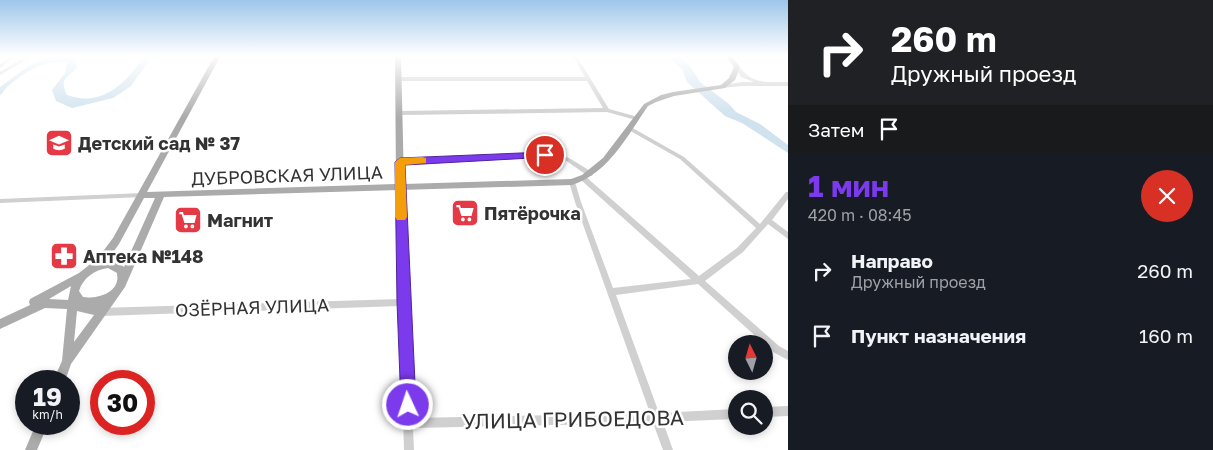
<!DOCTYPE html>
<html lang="ru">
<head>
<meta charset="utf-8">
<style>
	body { margin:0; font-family:"Golos Text",sans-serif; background:#242831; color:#f1f3f6; height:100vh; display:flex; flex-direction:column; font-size:19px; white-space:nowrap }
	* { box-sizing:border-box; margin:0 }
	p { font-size:16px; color:#9ea1a6 }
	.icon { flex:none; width:28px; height:28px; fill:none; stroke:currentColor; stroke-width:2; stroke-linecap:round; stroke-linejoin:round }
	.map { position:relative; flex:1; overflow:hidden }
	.sheet { display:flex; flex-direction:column; background:#171b24; width:425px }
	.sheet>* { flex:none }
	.hud { background:#202124; color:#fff; overflow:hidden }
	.needle { width:32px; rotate:355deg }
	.buttons { position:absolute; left:728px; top:335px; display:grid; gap:10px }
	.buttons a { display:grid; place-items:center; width:45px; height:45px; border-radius:50%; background:#171b24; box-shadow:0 2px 8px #0003; font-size:25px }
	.speed { position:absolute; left:15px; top:370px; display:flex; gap:10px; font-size:25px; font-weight:700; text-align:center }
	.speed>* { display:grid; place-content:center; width:65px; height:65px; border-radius:50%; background:#171b24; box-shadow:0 2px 8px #0003; line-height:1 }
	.speed small { font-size:12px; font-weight:400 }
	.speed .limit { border:8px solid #d22; background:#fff; color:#111 }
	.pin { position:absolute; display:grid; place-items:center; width:42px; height:42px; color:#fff; margin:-21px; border:2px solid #fff; border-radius:50%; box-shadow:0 1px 5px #0007 }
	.me { position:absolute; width:55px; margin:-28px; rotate:357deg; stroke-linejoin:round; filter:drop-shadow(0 0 4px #0008) }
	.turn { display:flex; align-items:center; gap:18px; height:105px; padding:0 20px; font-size:22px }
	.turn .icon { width:65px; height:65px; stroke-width:2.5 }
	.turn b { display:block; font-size:35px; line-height:42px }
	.then { display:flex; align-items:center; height:48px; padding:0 20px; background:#0003; gap:10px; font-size:19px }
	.round { display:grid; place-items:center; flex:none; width:52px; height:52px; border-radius:26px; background:#242831 }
	.head { display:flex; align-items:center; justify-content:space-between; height:85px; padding:0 20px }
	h1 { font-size:30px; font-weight:700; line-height:38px; color:#7c3aed }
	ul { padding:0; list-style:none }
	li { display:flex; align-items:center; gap:15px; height:65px; padding:0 20px }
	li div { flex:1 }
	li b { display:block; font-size:19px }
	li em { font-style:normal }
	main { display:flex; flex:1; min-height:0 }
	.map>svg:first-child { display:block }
	.water { fill:#cfe2ee }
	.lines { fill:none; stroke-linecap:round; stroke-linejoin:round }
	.minor { fill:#d0d0d0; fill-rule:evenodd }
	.major { fill:#ababab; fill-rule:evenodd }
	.route { fill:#7c3aed; stroke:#51269a }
	.slow { fill:#f59e0b }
	.labels { text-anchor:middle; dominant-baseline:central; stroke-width:5; stroke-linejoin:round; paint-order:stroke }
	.poi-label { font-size:18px; font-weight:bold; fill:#333; stroke:#fff; text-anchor:start }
	.street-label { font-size:18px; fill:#333; stroke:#fff }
	.near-street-label { font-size:21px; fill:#333; stroke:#fff }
</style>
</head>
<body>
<main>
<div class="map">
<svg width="788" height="450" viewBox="0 0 788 450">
	<rect width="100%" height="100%" fill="#fff"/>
	<g class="water">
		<path d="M145 55H153L131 86 113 98 72 108 56 101 52 90 65 73 67 63C45 58 24 73 7 87 4 90 4 92 0 95V87C23 71 43 50 75 58L77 67C70 78 58 76 67 95 103 108 127 82 145 55Z"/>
		<path d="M665 55H678L690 66 700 82 729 104 736 112 760 124 788 145V153L742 123 725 116 687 82 682 69Z"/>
	</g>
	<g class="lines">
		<g class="minor">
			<path d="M12 55H17L0 68V65Z"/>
			<path d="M29 55H34L0 75V72Z"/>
			<path d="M572 55H576L609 109 638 117V119L636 120 607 112 399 115 396 113 399 111 603 108 587 81H398L395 79 398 77H585Z"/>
			<path d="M735 66H739C752 85 767 82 788 82V86H742L721 88V86L723 85 742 82H754L741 77 735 67Z"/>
			<path d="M629 126 684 157 760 224 786 192H788V199L772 220 788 232V239L768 224 743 252 705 281 779 346 788 351V360L773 352 698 284 616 295 659 413 736 409V419L663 422 673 450H663L653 423 413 428 414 450H404L400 306 101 316 98 315 97 312 98 309 101 308 400 299 397 187 400 185 403 187 413 418 650 413 575 202 569 182 572 180 575 182 581 202 613 288 691 279 581 180 580 178 581 176H585L699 276 737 248 756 228 680 159 627 129 626 128Z"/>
			<path d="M558 154 569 158 592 172 593 174 592 176H588L565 160 558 158 400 163 397 161 400 159Z"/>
			<path d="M143 193 146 195 143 197 0 203V199Z"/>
			<path d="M788 406V416L764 417V407Z"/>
		</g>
		<g class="major">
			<path d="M215 55H221L147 192 396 184 395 55H401L404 184 571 179 582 175 603 158 644 104 661 95 673 92 721 85 729 78 734 67 725 55H731L740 67 735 80 725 88 674 96 656 102 648 106C627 136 609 173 572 185L164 197 125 287 71 364 65 381H53L62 361 67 309 45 308 0 329V319L30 305 29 302 30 299 79 273 98 258 113 238ZM144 198H155L124 267 119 263 107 261 119 244ZM108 268 117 273C117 276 118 278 117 281 114 295 94 299 83 297L79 291C83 278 94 270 108 268ZM71 286 68 300 49 299ZM77 311 94 315 74 342Z"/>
			<path d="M36 424H48L37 450H25Z"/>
		</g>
	</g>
	<linearGradient id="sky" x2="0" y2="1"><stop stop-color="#9ec6ea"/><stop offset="0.47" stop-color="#fff"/><stop offset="1" stop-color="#fff" stop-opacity="0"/></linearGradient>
	<rect width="788" height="118" fill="url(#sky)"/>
	<path class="route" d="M545 152 550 155 549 157 405 165 416 405 414 411 408 413 403 411 401 405 397 302 395 162 400 158Z"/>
	<path class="slow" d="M422 157 426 158V163L405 165 407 217 405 220H397L395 217V162L400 158Z"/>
	<defs>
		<g id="school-square" transform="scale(1.4375)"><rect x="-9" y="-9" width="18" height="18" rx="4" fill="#e63946" stroke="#fff"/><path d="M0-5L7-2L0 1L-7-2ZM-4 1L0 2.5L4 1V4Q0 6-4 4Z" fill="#fff"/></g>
		<g id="supermarket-square" transform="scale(1.4375)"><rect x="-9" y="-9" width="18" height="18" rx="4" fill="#e63946" stroke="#fff"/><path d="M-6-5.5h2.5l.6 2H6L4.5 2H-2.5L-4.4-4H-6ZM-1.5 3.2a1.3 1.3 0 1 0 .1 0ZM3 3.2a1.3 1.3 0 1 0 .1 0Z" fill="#fff"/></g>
		<g id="pharmacy-square" transform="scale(1.4375)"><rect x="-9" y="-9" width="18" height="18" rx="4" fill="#e63946" stroke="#fff"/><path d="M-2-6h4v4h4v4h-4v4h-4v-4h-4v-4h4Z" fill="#fff"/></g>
	</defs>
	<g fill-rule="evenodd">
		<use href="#school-square" x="59" y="143"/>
		<use href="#supermarket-square" x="465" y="213"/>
		<use href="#supermarket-square" x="188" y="220"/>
		<use href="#pharmacy-square" x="64" y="256"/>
	</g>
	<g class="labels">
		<g class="poi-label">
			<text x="78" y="143">Детский сад № 37</text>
			<text x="484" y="213">Пятёрочка</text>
			<text x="207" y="220">Магнит</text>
			<text x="83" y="256">Аптека №148</text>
		</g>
		<g class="street-label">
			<text transform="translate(287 175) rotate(-2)">ДУБРОВСКАЯ УЛИЦА</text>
			<text transform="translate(252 307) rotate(-2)">ОЗЁРНАЯ УЛИЦА</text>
		</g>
		<g class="near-street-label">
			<text transform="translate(573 419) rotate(-1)">УЛИЦА ГРИБОЕДОВА</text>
		</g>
	</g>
</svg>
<div class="buttons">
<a><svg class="needle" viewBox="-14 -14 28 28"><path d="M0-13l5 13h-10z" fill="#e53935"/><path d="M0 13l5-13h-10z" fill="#9ea1a6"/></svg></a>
<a><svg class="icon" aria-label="search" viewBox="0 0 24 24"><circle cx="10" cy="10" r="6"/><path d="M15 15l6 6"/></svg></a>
</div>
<div class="speed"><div>19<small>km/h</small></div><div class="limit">30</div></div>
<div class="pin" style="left:545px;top:155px;background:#d93025"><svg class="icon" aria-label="arrive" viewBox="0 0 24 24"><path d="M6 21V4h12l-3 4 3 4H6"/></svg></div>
<svg class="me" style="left:408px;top:405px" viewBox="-20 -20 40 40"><circle r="17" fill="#7c3aed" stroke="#fff" stroke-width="3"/><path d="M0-11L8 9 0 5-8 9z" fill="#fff"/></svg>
</div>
<section class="sheet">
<div class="hud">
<div class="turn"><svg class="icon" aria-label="right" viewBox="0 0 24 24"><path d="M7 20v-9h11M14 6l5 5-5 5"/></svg><div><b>260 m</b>Дружный проезд</div></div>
<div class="then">Затем<svg class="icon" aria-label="arrive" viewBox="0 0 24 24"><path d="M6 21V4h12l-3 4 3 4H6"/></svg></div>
</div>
<div class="head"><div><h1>1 мин</h1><p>420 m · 08:45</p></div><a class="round" style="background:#d93025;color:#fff"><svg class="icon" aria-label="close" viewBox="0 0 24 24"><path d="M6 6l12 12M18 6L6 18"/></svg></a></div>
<ul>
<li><svg class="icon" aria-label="right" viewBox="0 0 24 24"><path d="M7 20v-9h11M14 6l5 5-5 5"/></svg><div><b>Направо</b><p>Дружный проезд</p></div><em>260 m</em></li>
<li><svg class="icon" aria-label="arrive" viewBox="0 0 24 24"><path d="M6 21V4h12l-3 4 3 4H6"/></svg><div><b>Пункт назначения</b></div><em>160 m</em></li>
</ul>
</section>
</main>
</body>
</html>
